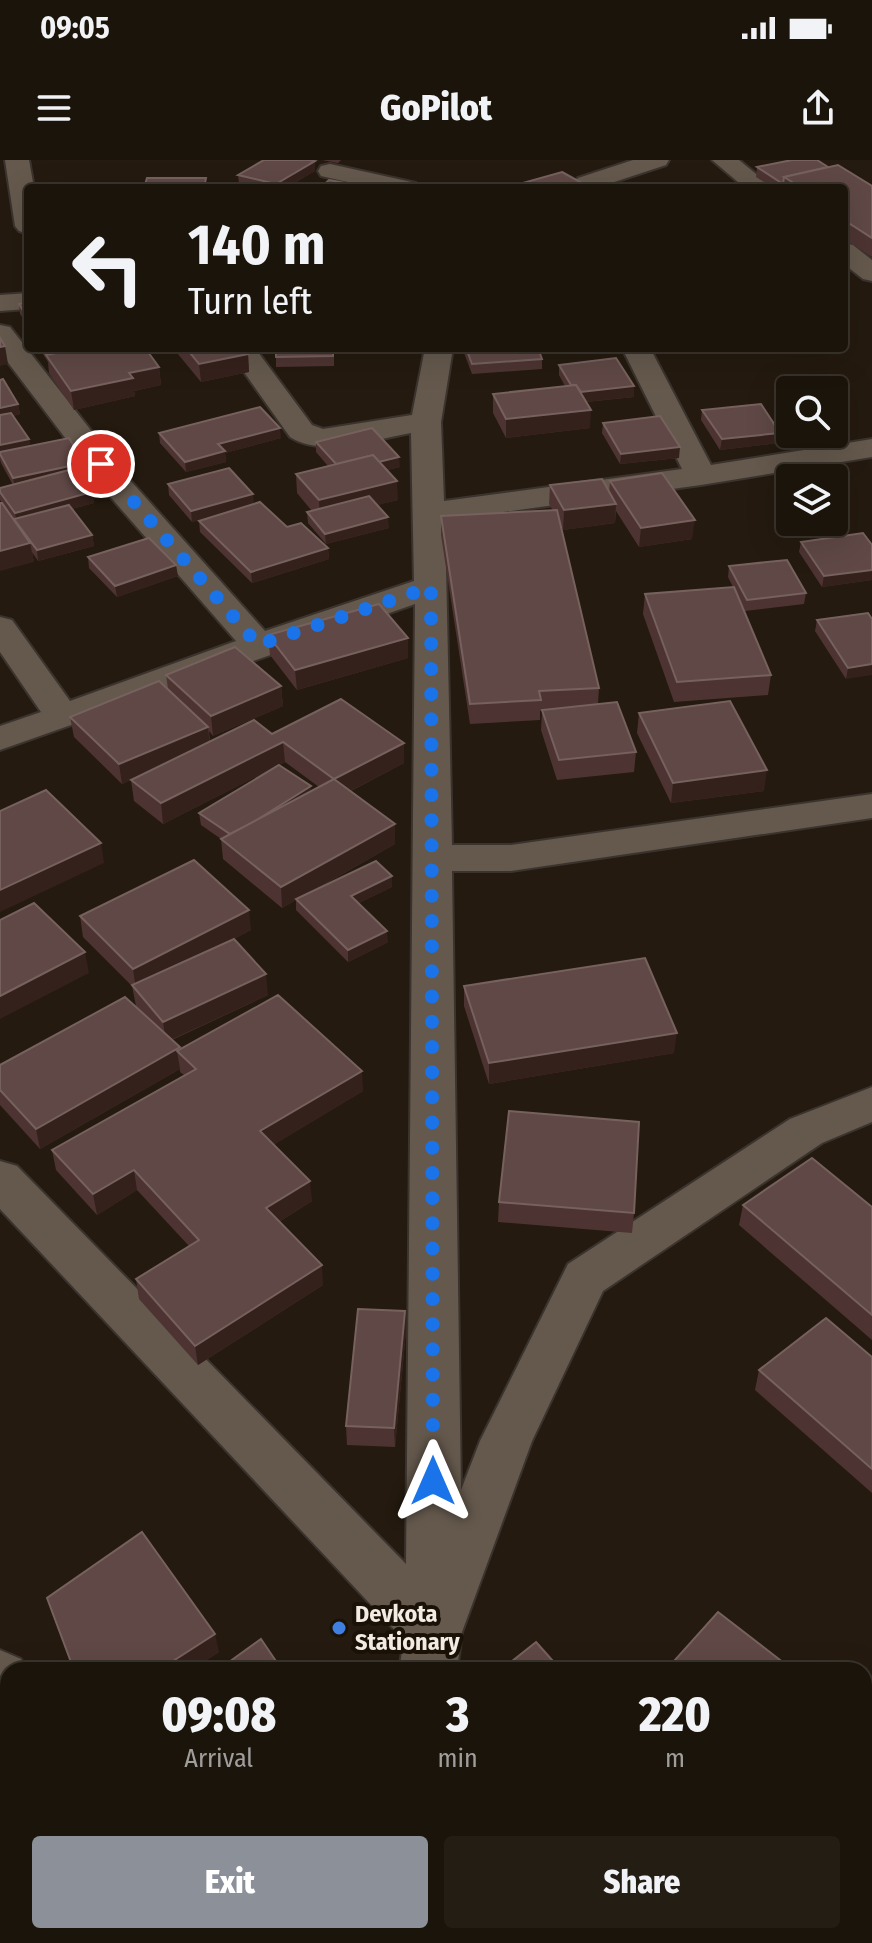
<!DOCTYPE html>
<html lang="en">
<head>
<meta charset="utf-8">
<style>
	body { margin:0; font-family:"Fira Sans Condensed",sans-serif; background:#241d14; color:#f1f3f6; height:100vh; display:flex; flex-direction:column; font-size:30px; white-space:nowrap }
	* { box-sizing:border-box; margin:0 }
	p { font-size:26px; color:#a09e9d }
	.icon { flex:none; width:44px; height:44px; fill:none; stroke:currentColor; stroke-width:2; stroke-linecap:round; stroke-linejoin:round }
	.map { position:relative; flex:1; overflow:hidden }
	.details { position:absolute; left:0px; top:1502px; width:872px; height:282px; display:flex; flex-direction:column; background:#1b140b; border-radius:24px 24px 0 0; box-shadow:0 8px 32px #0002,0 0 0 2px #39332c }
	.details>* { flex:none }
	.guide { position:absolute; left:24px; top:24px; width:824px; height:168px; border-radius:8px; box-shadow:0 8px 32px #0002,0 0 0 2px #39332c; background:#1b140b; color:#f1f3f6; overflow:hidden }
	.controls { position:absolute; left:776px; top:216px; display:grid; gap:16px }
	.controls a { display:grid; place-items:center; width:72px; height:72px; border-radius:8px; background:#1b140b; box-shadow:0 8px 32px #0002,0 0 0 2px #39332c; font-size:40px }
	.pin { position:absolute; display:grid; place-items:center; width:68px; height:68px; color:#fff; margin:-34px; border:4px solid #fff; border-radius:50%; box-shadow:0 2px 8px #0007 }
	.me { position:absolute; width:88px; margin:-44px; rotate:0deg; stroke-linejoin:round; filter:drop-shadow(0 0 6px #0008) }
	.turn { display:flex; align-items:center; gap:28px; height:168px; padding:0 32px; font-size:36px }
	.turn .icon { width:104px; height:104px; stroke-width:2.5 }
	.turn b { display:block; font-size:56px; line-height:68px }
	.eta { display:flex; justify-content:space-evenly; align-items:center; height:136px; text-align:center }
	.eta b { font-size:48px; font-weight:800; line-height:56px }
	.button { display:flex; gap:16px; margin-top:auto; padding:16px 32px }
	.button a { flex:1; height:92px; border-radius:8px; background:#8c9099; color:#fff; font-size:32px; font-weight:800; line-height:92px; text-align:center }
	.button a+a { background:#241d14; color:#f1f3f6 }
	.status { display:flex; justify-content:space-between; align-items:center; height:56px; padding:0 40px; background:#1b140b; direction:ltr }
	.status svg { height:22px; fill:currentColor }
	header { display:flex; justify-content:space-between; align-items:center; height:104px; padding:0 32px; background:#1b140b; font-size:36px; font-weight:800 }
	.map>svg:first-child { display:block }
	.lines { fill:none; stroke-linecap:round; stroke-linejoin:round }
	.street-casing { stroke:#3b332e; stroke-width:4 }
	.street { fill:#65594d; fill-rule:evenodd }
	.wall { fill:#4d3432 }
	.shaded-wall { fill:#35211c }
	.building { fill:#5f4845; stroke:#76615e; stroke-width:2 }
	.route { stroke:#1a73e8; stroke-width:14; stroke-dasharray:0 25.2 }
	.shop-dot { fill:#3f7fe0; stroke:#1a1107; stroke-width:3 }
	.labels { text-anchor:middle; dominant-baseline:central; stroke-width:8; stroke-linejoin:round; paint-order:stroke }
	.near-poi-label { font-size:24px; font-weight:bold; fill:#f3ece5; stroke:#1a1107; text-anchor:start }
</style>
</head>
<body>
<div class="status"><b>09:05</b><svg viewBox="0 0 49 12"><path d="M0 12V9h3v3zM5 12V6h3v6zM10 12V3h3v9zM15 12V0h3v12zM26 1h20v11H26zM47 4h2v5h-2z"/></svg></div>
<header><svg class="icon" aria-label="menu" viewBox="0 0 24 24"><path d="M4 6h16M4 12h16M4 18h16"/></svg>GoPilot<svg class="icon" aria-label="share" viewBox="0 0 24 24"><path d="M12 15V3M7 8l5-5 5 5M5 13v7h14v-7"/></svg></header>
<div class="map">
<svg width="872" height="1783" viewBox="0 0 872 1783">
	<rect width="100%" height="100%" fill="#241a0f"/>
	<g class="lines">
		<g class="street-casing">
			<g id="street">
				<path d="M5 0H29L34 28H28V74L19 71 15 66Z"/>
				<path d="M633 0H669L666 5 596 28H578L575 23 578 18Z"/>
				<path d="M712 0H739L773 28H745Z"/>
				<path d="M330 4 416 23 419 28H374L321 16 318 11 321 6Z"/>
				<path d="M844 83 853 85 872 100V121L863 119 844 104Z"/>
				<path d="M28 133V149L0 151V135Z"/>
				<path d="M0 165 10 167 129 319 265 471 414 421 411 273C376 279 323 298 290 277L227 188H255L312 265 323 269 412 255 425 188H453L441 262 444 341 682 309 622 188H650L711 305 872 279V297L701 325 445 360 452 685H511L872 634V658L511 711H452L461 1330 480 1281 568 1104 790 959 872 927V962L822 983 603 1131 532 1281 462 1472 457 1510H399L404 1480 0 1049V1001L17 1006 406 1404 415 444 0 590V566L41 552 0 492V457L12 460 70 541 236 481 107 333 0 192Z"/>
				<path d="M0 1490 21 1499 26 1510H8V1614L0 1617Z"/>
				<path d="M118 1776H183L186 1783H121Z"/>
				<path d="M360 1776H424L423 1783H359Z"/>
			</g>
		</g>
		<use href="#street" class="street"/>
	</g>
	<g class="wall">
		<path d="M322 0H341L338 3Z"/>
		<path d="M757 7H828L872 26V97L844 79V28H774L756 17Z"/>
		<path d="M315 11 286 28H254L239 24 238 15Z"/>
		<path d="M28 142V166L20 154 19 144Z"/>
		<path d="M39 188H145L159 207 161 225 134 231 135 236 74 250 49 213 48 202Z"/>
		<path d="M173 188H243L248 194 249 212 201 222Z"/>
		<path d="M276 188H334V206L276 207Z"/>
		<path d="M464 188H538L542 199V209L472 214 464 193Z"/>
		<path d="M557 188H615V190L560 194Z"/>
		<path d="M559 205 634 226V237L586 242 590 268 506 278 493 253V234L565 226 559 215Z"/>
		<path d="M0 220 18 244 20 254 13 256 29 279 30 286 84 303 86 313 78 315 92 332 94 343 72 349 92 375 94 386 38 401 32 392 34 402 14 360 0 340V328L13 325 1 303 0 299Z"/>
		<path d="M702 250 780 273 779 283 720 290 701 260Z"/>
		<path d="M603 263 679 298 620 304 602 273Z"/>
		<path d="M159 273 281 278 225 293 226 302 186 312 160 283Z"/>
		<path d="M316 282 400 307 388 310 398 340 377 345 389 368 326 384 308 363 307 352 312 351 297 333 296 314 328 306 316 292Z"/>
		<path d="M610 321 692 379 639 387 616 351 615 363 563 370 561 365 599 528 598 544 636 592 634 612 557 620 541 570 542 551H540V560L470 564 441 375V356L553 351 549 344 550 325 609 332Z"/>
		<path d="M168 324 253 344 287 367 328 388 329 399 252 423 200 372 199 361 245 347 192 362 169 335Z"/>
		<path d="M801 382 872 385V420L822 427 799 392Z"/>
		<path d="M88 397 178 416 117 437 89 408Z"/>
		<path d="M729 406 806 433 804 444 745 451 738 437 771 515 768 535 674 542 643 454 645 434 733 427 728 417Z"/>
		<path d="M872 459 846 519 815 471 817 460Z"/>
		<path d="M268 475 408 498 297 530 270 495Z"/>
		<path d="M166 515 281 526 283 546 213 576 209 571 210 582 272 574 404 583V603L351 631 395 684 311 732 392 727 359 743 388 782 348 802 296 750V740L282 748 223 699 221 679 201 665 199 653 311 631 319 627 285 602 163 664 134 641 131 620 122 624 74 577 70 557 168 529Z"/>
		<path d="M639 553 764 631 671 643 637 573Z"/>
		<path d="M80 756 251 770 230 781 268 835 172 880 180 887V890L363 931 273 985 312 1041 279 1062 323 1125 198 1205 139 1139 136 1119 189 1086 137 1030 97 1055 56 1010 52 990 184 915 180 912V909L40 989 0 945V905L136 846 132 826 83 777Z"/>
		<path d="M464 826 674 893 489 924 464 846Z"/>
		<path d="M499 1042 634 1053 632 1073 498 1062Z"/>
		<path d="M743 1045 872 1047V1180L739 1065Z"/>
		<path d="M405 1151 406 1171 395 1287 347 1285 346 1266Z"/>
		<path d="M872 1197V1333L755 1230 759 1210Z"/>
		<path d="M47 1438 219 1492 191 1510H73Z"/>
		<path d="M200 1776H282L275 1783H204Z"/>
		<path d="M344 1776H359L358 1783H349Z"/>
	</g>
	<g class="shaded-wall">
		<path d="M315 1V11L286 28H276V24Z"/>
		<path d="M5 186 8 204 0 206V187Z"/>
		<path d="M248 194 249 212 201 222 199 204Z"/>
		<path d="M159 207 161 225 134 231 135 236 74 250 71 231 129 213Z"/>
		<path d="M634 226V237L575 243 576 233Z"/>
		<path d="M18 244 20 254 0 259V248Z"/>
		<path d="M591 250 590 268 506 278V259Z"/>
		<path d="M280 268 281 278 225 293 226 302 186 312 185 302 218 284Z"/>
		<path d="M780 273 779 283 720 290 722 279Z"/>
		<path d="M29 279 31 289 0 294V285Z"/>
		<path d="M680 287 679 298 620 304 621 294Z"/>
		<path d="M399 297 400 307 342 321V311Z"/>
		<path d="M84 303 86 313 15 328 13 318Z"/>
		<path d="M397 321 398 340 320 359 319 340Z"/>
		<path d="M92 332 94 343 17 364 15 353Z"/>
		<path d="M253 334 254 344 192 362 191 351Z"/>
		<path d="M616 344 615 363 563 370 564 350Z"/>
		<path d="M388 357 389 368 326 384 325 374Z"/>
		<path d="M695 360 692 379 639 387 641 368Z"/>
		<path d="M92 375 94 386 38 401 37 390Z"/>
		<path d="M30 383 34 402 0 411V391Z"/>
		<path d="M328 388 329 399 252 423 251 412Z"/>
		<path d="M176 405 178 416 117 437 115 426Z"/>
		<path d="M872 410V420L822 427 824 416Z"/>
		<path d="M408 478V498L297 530 295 510Z"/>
		<path d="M872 504V515L846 519 848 508Z"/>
		<path d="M281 526 283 546 213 576 211 556Z"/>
		<path d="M208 567 210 587 122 624 119 604Z"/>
		<path d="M283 582 285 602 163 664 161 643Z"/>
		<path d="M404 583V603L335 639 334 619Z"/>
		<path d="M767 610 764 631 671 643 673 623Z"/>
		<path d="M311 626 312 638 232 675Z"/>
		<path d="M395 664V684L282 748 281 727Z"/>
		<path d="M101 683 104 703 0 752V730Z"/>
		<path d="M392 716V727L351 747V736Z"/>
		<path d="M249 750 251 770 136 830 133 809Z"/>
		<path d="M387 771 388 782 348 802V790Z"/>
		<path d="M85 792 89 813 0 859V836Z"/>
		<path d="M266 814 268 835 166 882 163 862Z"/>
		<path d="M677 873 674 893 489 924V903Z"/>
		<path d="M180 887V894L177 891 180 909 40 989 36 969Z"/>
		<path d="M362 911 363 931 262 992 260 971Z"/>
		<path d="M134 1010 137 1030 97 1055 93 1034Z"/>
		<path d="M310 1021 312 1041 268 1069 266 1048Z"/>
		<path d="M322 1105 323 1125 198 1205 195 1186Z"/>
		<path d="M405 1151 406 1171 395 1287 394 1268Z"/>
		<path d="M215 1474 219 1492 191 1510H159Z"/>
		<path d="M872 1726V1734L864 1743V1735Z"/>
		<path d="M8 1769V1776H28L18 1783H0V1775Z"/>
		<path d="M264 1776H282L275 1783H258Z"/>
		<path d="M356 1776H359L358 1783H356Z"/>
	</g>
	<g class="building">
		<path d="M264 0H309L315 1 276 24 238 15Z"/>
		<path d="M792 0H817L828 7 784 17 783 24 757 7Z"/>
		<path d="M838 5 872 26V78L844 60V28H802L784 17Z"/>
		<path d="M562 12 591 28H526L519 24Z"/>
		<path d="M147 18H206L204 28H144Z"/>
		<path d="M329 20 371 28H320Z"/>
		<path d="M28 142V159L19 144Z"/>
		<path d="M0 178 5 186 0 187Z"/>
		<path d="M44 188H81L48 195Z"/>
		<path d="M81 188H145L159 207 129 213 133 218 71 231 46 195Z"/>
		<path d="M186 188H243L248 194 199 204Z"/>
		<path d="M276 188H333V196L276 197Z"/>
		<path d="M466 188H538L542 199 472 204Z"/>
		<path d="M616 198 634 226 581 232 576 225H571L559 205Z"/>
		<path d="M3 219 18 244 0 248V220Z"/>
		<path d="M576 225 591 250 506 259 493 234Z"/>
		<path d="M761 244 780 273 722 279 702 250Z"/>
		<path d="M260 247 280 268 218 284 225 291 185 302 159 273Z"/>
		<path d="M11 253 29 279 0 285V255Z"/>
		<path d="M660 256 680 287 621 294 603 263Z"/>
		<path d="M372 268 399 297 379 302 373 295 336 304 316 282Z"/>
		<path d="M69 278 84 303 13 318 0 294V292Z"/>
		<path d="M373 295 397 321 319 340 296 314Z"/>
		<path d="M229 308 253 334 191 351 168 324Z"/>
		<path d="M73 309 92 332 15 353 0 332V328Z"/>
		<path d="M662 313 695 360 641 368 610 321Z"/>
		<path d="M602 319 616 344 564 350 550 325Z"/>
		<path d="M369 336 388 357 325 374 307 352Z"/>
		<path d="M260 342 287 367 301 363 328 388 251 412 199 361Z"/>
		<path d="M0 343H2L30 383 0 391Z"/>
		<path d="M69 345 92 375 37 390 14 359Z"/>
		<path d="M557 350 599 528 539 531 541 540 470 544 441 356Z"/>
		<path d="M863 373 872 385V410L824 416 801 382Z"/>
		<path d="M149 378 176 405 115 426 88 397Z"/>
		<path d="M787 400 806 433 747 440 729 406Z"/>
		<path d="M734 427 771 515 677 522 645 434Z"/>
		<path d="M379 444 408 478 295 510 268 475Z"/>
		<path d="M868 453 872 459V504L848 508 817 460Z"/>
		<path d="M235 487 281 526 211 556 166 515Z"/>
		<path d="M159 521 208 567 119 604 70 557Z"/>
		<path d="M341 539 404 583 334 619 283 582 161 643 131 620 254 560 272 574Z"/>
		<path d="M730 541 767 610 673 623 639 553Z"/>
		<path d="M617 542 636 592 559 600 542 550Z"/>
		<path d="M279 605 311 626 252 663 230 674 199 653Z"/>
		<path d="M334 619 395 664 281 727 221 679Z"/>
		<path d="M46 630 101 683 0 730V651Z"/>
		<path d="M194 700 249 750 133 809 80 756Z"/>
		<path d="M376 701 392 716 351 736 387 771 348 790 296 739Z"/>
		<path d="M34 743 85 792 0 836V760Z"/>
		<path d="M234 779 266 814 163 862 132 825Z"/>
		<path d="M645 798 677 873 489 903 464 826Z"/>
		<path d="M278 835 362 911 260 971 310 1021 266 1048 322 1105 195 1186 136 1119 199 1080 134 1010 93 1034 52 990 196 909 177 891Z"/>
		<path d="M125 837 180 887 36 969 0 930V905Z"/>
		<path d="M509 951 639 962 634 1053 499 1042Z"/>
		<path d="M812 998 872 1047V1155L743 1045Z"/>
		<path d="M358 1149 405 1151 394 1268 346 1266Z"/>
		<path d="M826 1158 872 1197V1309L759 1210Z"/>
		<path d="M142 1372 215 1474 159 1510H74L47 1438Z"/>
		<path d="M718 1452 793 1510H666Z"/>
		<path d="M261 1479 282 1510H218Z"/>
		<path d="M536 1482 561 1510H501Z"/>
		<path d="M864 1565 872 1571V1726L864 1735Z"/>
		<path d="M8 1632V1769L0 1775V1637Z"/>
		<path d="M205 1776H264L258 1783H209Z"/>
	</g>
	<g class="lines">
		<path class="route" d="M101 304 258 485 431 427 433 1321"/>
	</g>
	<circle class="shop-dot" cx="339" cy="1468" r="8"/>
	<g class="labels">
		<g class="near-poi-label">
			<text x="355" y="1454">Devkota<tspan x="355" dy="28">Stationary</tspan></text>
		</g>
	</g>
</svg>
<div class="controls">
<a><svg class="icon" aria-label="search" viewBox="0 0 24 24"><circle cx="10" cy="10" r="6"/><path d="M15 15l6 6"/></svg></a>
<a><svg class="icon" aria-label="layers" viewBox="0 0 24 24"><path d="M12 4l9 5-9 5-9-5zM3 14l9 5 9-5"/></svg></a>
</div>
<div class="pin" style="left:101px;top:304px;background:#d93025"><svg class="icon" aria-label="arrive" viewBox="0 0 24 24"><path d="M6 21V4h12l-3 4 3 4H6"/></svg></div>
<svg class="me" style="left:433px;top:1321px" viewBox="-20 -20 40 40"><path d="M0-17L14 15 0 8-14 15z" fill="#1a73e8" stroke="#fff" stroke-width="4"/></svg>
<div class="guide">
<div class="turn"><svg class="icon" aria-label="left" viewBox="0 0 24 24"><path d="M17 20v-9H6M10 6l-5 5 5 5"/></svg><div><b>140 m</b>Turn left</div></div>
</div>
<section class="details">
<div class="eta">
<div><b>09:08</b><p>Arrival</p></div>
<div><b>3</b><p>min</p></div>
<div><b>220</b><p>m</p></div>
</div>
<div class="button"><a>Exit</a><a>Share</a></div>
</section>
</div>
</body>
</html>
